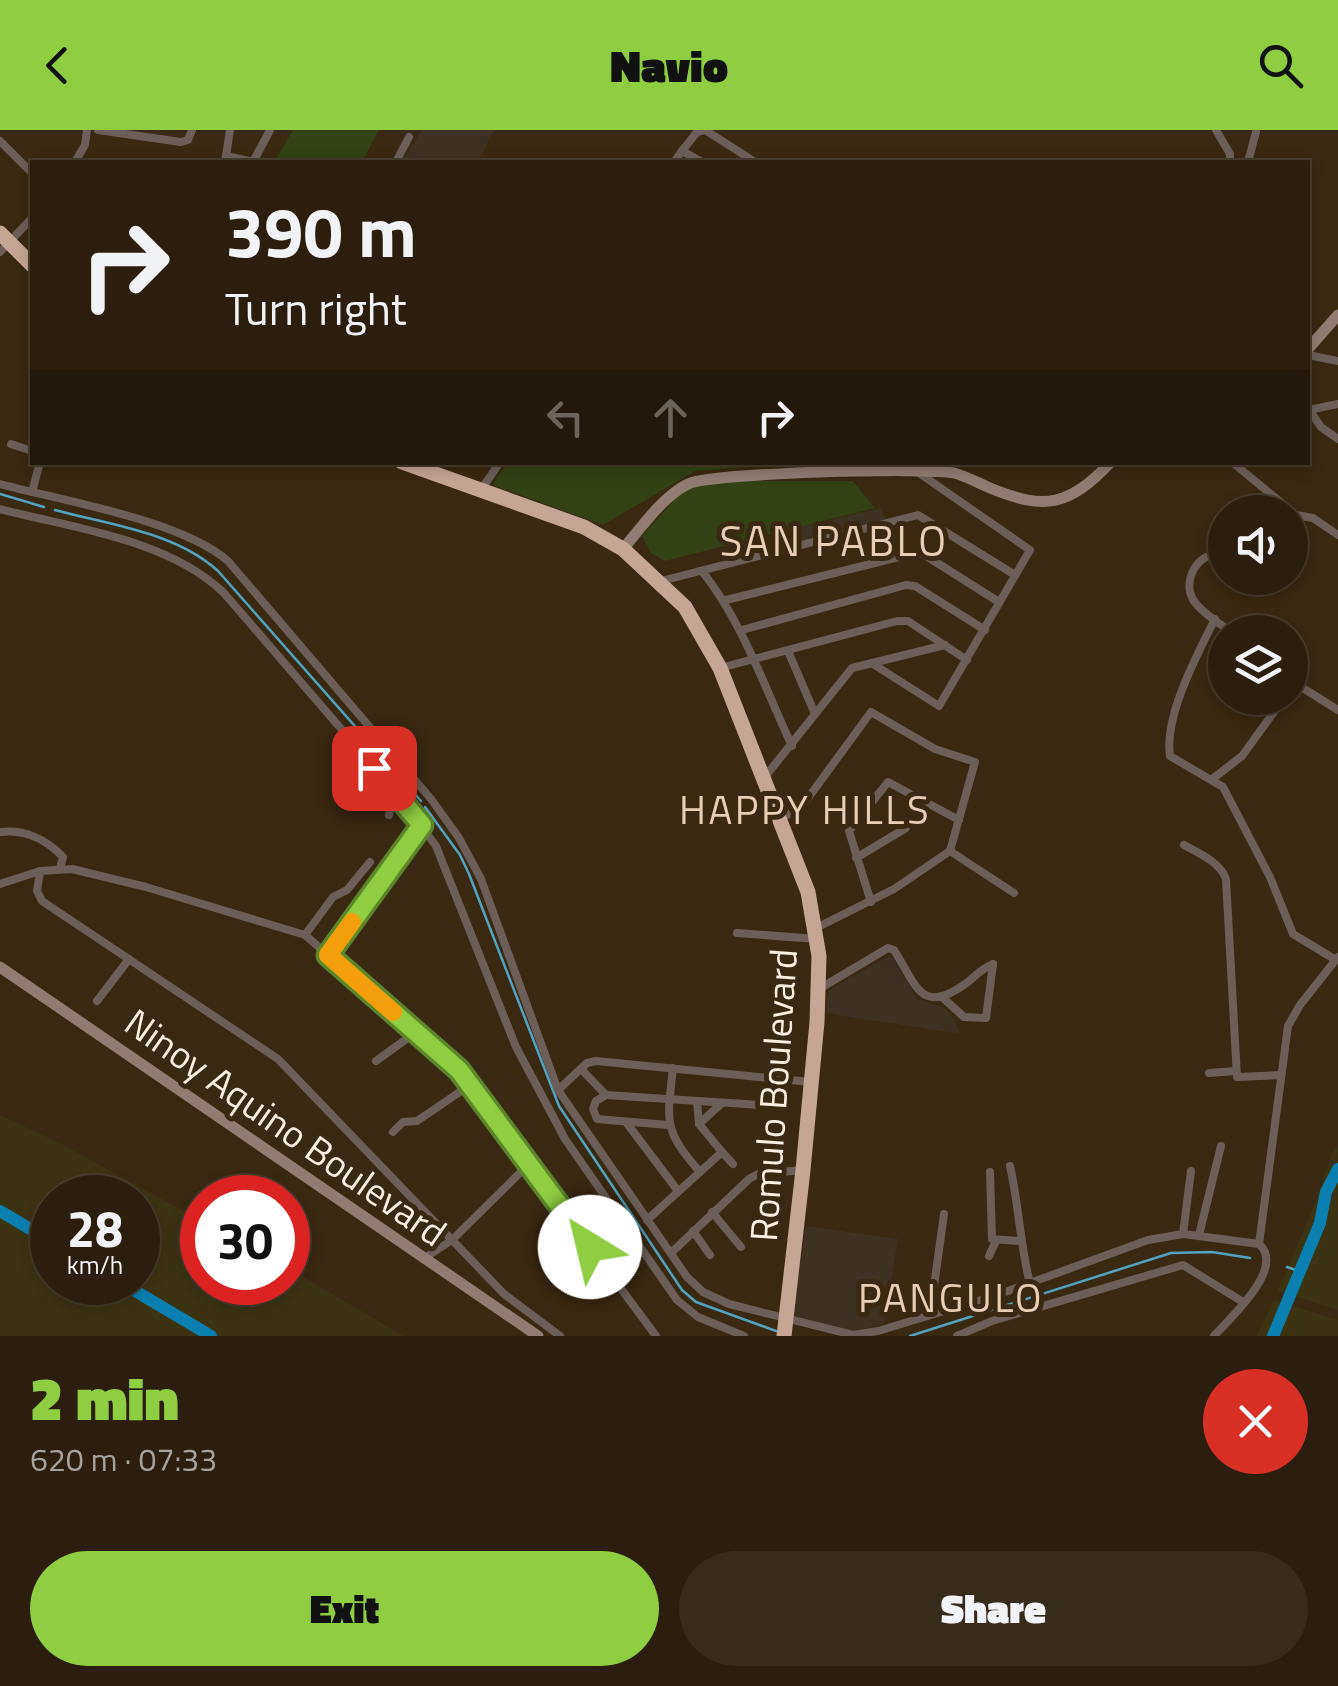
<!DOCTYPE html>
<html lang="en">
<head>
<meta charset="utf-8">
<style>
	body { margin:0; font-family:"Titillium Web",sans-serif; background:#372b1c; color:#f1f3f6; height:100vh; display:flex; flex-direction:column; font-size:38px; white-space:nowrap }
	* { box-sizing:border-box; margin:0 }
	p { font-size:32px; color:#a6a29e }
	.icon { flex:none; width:55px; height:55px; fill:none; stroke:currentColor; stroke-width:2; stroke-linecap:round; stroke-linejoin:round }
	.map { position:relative; height:1206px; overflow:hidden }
	.details { display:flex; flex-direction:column; background:#2b1e0e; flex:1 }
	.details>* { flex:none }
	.hud { position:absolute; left:30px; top:30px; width:1280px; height:305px; border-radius:0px; box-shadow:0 5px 15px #0003,0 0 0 2px #473c2e; background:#2b1e0e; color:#f1f3f6; overflow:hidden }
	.buttons { position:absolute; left:1208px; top:365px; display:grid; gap:20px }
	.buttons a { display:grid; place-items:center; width:100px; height:100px; border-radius:50%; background:#2b1e0e; box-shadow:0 5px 15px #0003,0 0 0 2px #473c2e; font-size:50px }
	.speed { position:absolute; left:30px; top:1045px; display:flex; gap:20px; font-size:50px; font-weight:700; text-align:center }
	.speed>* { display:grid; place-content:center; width:130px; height:130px; border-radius:50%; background:#2b1e0e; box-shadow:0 5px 15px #0003,0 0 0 2px #473c2e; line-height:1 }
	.speed small { font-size:25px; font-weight:400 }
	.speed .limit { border:15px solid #d22; background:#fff; color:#111 }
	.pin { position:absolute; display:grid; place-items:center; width:85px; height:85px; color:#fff; margin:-42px; border-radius:20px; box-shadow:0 5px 15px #0006 }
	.me { position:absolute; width:110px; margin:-55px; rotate:324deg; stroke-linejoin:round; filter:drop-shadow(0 0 8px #0008) }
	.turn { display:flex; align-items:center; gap:35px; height:210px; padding:0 30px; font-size:45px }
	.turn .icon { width:130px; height:130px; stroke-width:2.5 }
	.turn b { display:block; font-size:70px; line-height:85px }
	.lanes { display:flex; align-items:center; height:95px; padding:0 30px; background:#0003; justify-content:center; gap:50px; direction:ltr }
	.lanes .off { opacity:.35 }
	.round { display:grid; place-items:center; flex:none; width:105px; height:105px; border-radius:52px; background:#372b1c }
	.summary { display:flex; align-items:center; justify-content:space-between; height:170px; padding:0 30px }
	h1 { font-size:60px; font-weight:800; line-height:75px; color:#8fcd41 }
	.primary-button { display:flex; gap:20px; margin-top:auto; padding:20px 30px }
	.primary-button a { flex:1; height:115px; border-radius:60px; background:#8fcd41; color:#111; font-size:40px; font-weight:800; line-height:115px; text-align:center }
	.primary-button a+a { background:#372b1c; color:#f1f3f6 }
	header { display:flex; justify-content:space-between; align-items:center; height:130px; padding:0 30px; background:#8fcd41; color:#111; font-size:45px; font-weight:800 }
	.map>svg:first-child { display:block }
	.education { fill:#3c3122 }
	.green { fill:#324213 }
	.sand { fill:#3b3312; fill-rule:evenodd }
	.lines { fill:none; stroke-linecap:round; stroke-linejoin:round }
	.stream { stroke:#53a2c0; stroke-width:2.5 }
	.river { stroke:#0a80b1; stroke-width:12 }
	.street { stroke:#6c5f59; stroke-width:8 }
	.secondary { stroke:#907c72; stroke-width:11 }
	.highway { stroke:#c5a696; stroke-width:15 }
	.route-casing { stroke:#5d852a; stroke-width:25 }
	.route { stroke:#8fcd41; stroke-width:18 }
	.slow { stroke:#f59e0b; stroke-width:18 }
	.labels { text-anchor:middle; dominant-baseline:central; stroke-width:10; stroke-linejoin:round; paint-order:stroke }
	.street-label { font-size:38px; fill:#fcf0e3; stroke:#392812 }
	.neighbourhood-label { font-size:40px; letter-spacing:2.5px; fill:#e6cfb5; stroke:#392812 }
	.quarter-label { font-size:42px; letter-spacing:2.5px; fill:#e6cfb5; stroke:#392812 }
</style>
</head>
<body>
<header><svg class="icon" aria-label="back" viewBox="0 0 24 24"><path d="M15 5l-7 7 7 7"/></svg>Navio<svg class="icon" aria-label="search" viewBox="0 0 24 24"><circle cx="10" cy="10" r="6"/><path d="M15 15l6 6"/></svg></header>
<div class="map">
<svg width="1338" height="1206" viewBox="0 0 1338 1206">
	<rect width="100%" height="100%" fill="#392812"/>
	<g class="education">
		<path d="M422 0H494L478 32H402Z"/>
		<path d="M880 378 886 391 788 417 784 401Z"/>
		<path d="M887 827H892L917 869 943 877 954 889 960 904 825 883 829 860Z"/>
		<path d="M806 1096 898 1109 884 1194 854 1201 792 1189Z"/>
	</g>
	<g class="green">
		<path d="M293 0H379L362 32H274Z"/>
		<path d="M507 333 751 332V337L695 341 603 395 493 355Z"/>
		<path d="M721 351H853L875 378 665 431 651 423 642 406 683 360Z"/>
	</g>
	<g class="sand">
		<path d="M0 985 60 1013 202 1091V1152H288V1138L404 1206H0ZM52 1068H138V1152H52Z"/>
		<path d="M1338 1016V1180L1278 1161 1316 1071 1331 1025Z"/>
		<path d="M1274 1170 1338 1190V1206H1256Z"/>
	</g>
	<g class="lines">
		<g class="stream">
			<path d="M0 364 44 377"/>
			<path d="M55 380C110 395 175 402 218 441L421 671"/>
			<path d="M425 677 460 725 469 744 559 976 682 1160 696 1172 776 1201"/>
			<path d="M1287 1137 1299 1141"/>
			<path d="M910 1206 1171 1123 1212 1122 1250 1128"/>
		</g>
		<g class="river">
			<path d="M0 1081 52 1112"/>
			<path d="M120 1152 211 1206"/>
			<path d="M1273 1206 1320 1093 1326 1062 1338 1039"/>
		</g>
		<g class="street">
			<path d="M98 0 181 12 188 10 192 0"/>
			<path d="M1216 0 1230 24V32"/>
			<path d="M0 11 32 43"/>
			<path d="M682 21 697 2 705 0 755 32"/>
			<path d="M226 26 230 0"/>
			<path d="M75 32 85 15 87 0"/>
			<path d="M225 32 226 26 253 32"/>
			<path d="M253 32 270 0"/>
			<path d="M396 32 409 7"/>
			<path d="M674 32 682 21 702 32"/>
			<path d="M1248 32 1256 2"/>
			<path d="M0 122 32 88"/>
			<path d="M1308 225 1338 231"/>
			<path d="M1309 280 1338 274"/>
			<path d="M1310 281 1321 297 1338 309"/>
			<path d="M11 314 32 321"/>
			<path d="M1232 332 1296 385 1290 411"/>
			<path d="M0 354C63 371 181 390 228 431L431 669 459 708 481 749 558 960 687 1147 703 1162 729 1174 853 1205 878 1201 997 1165 1148 1110 1183 1104 1259 1114"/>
			<path d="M481 360 500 332"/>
			<path d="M32 362 40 332"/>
			<path d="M0 379C73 398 167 409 223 462L400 667 436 716 516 917 565 1009 677 1170 698 1187 744 1206"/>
			<path d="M1296 385 1313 388 1338 405"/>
			<path d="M1225 426C1200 417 1180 451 1194 471 1202 483 1219 493 1231 502"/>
			<path d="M702 441C743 493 764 556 792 616"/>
			<path d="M661 451 918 385 1015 445"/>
			<path d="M726 470 911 424H923L999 472"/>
			<path d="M1215 489C1197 525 1164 586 1170 626L1223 657 1270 747 1293 804 1336 830"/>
			<path d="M742 500 906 455 915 456 985 500"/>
			<path d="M788 521 815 584"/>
			<path d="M873 534 939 576 1030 420 919 343"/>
			<path d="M720 538 897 491H908L967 530"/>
			<path d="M1290 550 1338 580"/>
			<path d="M764 648 852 538 945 515"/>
			<path d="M1211 650 1242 626 1284 568"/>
			<path d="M389 685 392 672 400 667"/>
			<path d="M781 689 803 675 871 582 935 619 975 632 950 721 894 759 816 798"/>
			<path d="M0 702C24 699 46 709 63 727L60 738"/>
			<path d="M1184 715C1200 724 1220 732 1226 749L1237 947 1281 945"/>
			<path d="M950 721 1014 763"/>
			<path d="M856 728 906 698"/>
			<path d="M40 741 37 761 42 771 278 929 504 1164 560 1206"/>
			<path d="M0 754 40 741 72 739 146 757 305 805 459 940 656 1206"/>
			<path d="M871 772 849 701 888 652 959 690"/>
			<path d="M737 803 817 809"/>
			<path d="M305 805 333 767 347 760 370 732"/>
			<path d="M328 825 422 695"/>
			<path d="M819 859 888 818 894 820C918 858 921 886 968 852 976 845 984 837 993 834"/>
			<path d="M943 868 964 887 986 888 993 834"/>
			<path d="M97 871 129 829"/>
			<path d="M376 931 416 902"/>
			<path d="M673 938C667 992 663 1000 700 1042"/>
			<path d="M581 939 606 965 777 976 782 972 786 949"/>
			<path d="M1209 943 1236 941"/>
			<path d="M558 960 587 933 596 931 811 952"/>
			<path d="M606 965 596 971 593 979 597 989 668 995"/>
			<path d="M626 992 678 1061"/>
			<path d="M699 994 722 973"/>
			<path d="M393 1002 403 992 417 991 470 955"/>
			<path d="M722 1022 733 1034"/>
			<path d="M1010 1036C1019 1076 1020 1114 1030 1154"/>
			<path d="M990 1042 992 1109 1019 1111"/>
			<path d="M712 1082 741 1117"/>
			<path d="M647 1090 722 1022 699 994 697 971"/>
			<path d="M693 1101 710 1125"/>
			<path d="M1183 1104 1191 1041"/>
			<path d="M1199 1105 1221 1016"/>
			<path d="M671 1123 749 1049 758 1044 803 1040"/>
			<path d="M989 1126 996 1111"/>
			<path d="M423 1129 452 1110 529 1034"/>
			<path d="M930 1185 944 1084"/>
			<path d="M957 1206 992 1191 1183 1135 1243 1172"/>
			<path d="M1214 1206C1231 1187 1286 1138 1259 1114L1288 896 1300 875 1338 827"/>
		</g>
		<g class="secondary">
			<path d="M1308 219 1338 185"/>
			<path d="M623 419C641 398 663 366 688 354 710 343 927 337 954 343 966 346 978 353 990 358 1046 381 1069 376 1111 332"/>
			<path d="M0 837 538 1206"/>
		</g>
		<g class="highway">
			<path d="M0 103 32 135"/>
			<path d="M402 332 584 397 623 419 685 477 720 538 808 762 819 826 817 892 803 1040 784 1206"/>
		</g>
	</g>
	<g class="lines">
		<g class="route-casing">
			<path id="route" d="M374 638 422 695 328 825 459 940 590 1117"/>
		</g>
		<use href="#route" class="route"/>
		<path class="slow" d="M352 792 328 825 393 882"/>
	</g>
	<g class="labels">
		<g class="street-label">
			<text transform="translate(773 965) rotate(-86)">Romulo Boulevard</text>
			<text transform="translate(286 997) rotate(35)">Ninoy Aquino Boulevard</text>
		</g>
		<g class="neighbourhood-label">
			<text x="805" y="679">HAPPY HILLS</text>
			<text x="951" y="1167">PANGULO</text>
		</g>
		<g class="quarter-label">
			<text x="834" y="410">SAN PABLO</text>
		</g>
	</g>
</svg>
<div class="buttons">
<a><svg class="icon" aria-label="sound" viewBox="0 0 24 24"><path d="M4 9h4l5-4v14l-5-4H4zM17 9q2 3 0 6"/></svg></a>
<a><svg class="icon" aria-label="layers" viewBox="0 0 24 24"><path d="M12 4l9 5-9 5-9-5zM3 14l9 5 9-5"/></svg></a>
</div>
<div class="speed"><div>28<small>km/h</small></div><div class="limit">30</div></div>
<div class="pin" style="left:374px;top:638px;background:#d93025"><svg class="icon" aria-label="arrive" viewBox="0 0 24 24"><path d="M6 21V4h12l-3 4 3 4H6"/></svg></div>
<svg class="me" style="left:590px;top:1117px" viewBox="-20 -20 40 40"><circle r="19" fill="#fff"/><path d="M0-13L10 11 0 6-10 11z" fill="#8fcd41"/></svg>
<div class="hud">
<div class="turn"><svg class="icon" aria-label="right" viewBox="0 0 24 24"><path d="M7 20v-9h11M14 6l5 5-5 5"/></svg><div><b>390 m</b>Turn right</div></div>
<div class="lanes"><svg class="icon off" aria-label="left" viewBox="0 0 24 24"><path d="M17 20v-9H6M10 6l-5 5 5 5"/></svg><svg class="icon off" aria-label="ahead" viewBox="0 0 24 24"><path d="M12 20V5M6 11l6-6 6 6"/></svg><svg class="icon" aria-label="right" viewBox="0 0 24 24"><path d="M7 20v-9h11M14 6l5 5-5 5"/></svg></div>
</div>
</div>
<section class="details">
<div class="summary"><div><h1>2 min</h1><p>620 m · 07:33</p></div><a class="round" style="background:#d93025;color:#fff"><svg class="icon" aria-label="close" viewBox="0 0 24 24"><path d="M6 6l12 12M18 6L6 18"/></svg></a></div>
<div class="primary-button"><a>Exit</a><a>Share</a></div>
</section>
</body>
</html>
